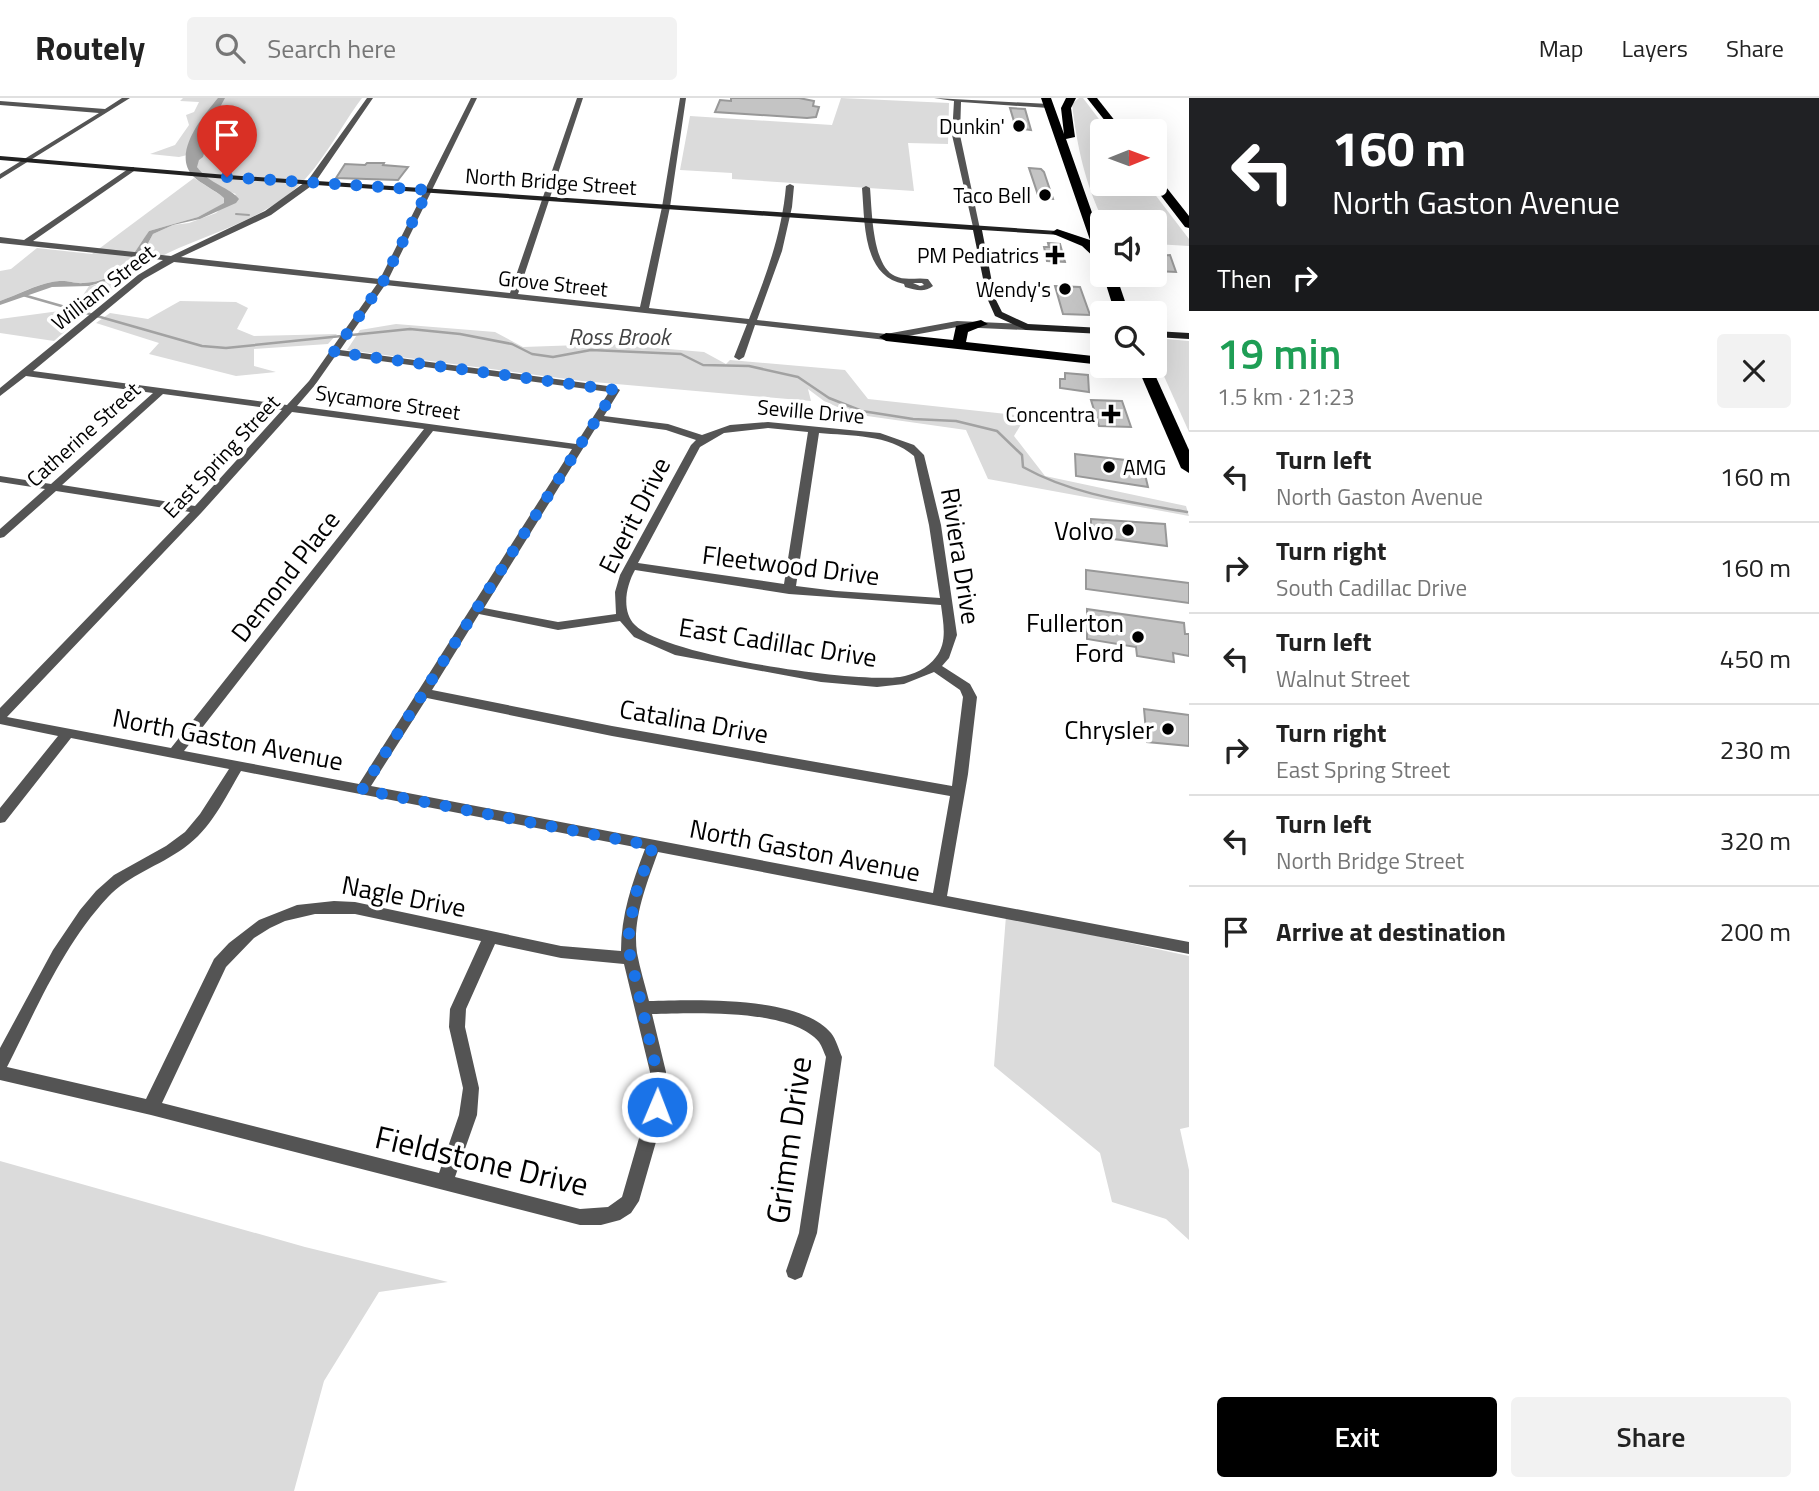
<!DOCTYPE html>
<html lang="en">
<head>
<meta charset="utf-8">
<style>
	body { margin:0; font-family:"Titillium Web",sans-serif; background:#f2f2f2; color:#222; height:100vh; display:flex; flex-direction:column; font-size:26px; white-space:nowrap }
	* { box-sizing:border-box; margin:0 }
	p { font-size:23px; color:#767676 }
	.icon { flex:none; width:38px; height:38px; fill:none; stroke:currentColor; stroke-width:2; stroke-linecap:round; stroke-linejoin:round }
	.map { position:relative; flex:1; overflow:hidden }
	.panel { display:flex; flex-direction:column; background:#fff; width:630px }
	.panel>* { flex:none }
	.banner { background:#202124; color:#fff; overflow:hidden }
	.needle { width:46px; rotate:89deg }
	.fabs { position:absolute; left:1090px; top:21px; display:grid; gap:14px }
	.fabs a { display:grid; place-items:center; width:77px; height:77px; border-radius:7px; background:#fff; box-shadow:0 7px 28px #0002; font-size:35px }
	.pin { position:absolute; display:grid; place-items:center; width:60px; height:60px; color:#fff; margin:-72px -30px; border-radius:50% 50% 50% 0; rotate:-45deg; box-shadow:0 0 7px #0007 }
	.pin .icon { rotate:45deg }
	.me { position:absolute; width:77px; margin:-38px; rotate:1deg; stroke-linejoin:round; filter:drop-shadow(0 0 5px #0008) }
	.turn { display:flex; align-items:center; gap:24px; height:147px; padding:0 28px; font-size:32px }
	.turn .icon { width:91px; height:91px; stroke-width:2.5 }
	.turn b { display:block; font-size:49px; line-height:60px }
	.then { display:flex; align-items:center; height:66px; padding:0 28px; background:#0003; gap:14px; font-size:26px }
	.round { display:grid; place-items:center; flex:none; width:74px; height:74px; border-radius:7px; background:#f2f2f2 }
	.headline { display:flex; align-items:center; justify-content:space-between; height:119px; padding:0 28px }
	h1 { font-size:42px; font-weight:600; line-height:52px; color:#1e9e55 }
	.action { display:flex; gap:14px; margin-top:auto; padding:14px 28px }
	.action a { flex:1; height:80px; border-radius:7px; background:#000; color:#fff; font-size:28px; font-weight:600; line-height:80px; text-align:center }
	.action a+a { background:#f2f2f2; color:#222 }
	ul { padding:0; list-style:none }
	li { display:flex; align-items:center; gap:21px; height:91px; padding:0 28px; border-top:2px solid #e0e0e0 }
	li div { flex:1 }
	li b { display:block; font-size:26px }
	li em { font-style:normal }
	header { display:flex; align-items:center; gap:42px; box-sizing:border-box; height:98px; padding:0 35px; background:#fff; border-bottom:2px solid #e0e0e0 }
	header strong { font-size:33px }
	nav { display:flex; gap:38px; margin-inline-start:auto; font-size:24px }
	.search { width:490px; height:63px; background:#f2f2f2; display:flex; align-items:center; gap:18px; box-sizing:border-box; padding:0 24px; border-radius:7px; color:#767676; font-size:26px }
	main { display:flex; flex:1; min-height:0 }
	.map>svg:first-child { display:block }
	.green { fill:#dbdbdb }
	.water { fill:#a2a2a2 }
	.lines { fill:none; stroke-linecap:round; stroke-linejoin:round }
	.stream-far1 { stroke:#a2a2a2; stroke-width:2 }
	.stream { stroke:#a2a2a2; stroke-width:2.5 }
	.building { fill:#c4c4c4; stroke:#989898; stroke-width:2 }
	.street { fill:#545454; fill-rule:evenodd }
	.secondary { fill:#212121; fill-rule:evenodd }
	.highway { fill:#000; fill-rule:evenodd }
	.route { stroke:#1a73e8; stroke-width:12; stroke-dasharray:0 21.6 }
	.poi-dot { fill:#000; stroke:#fff; stroke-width:2.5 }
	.labels { text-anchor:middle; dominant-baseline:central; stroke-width:7; stroke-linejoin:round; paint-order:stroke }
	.far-poi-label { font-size:21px; fill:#000; stroke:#fff; text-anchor:end }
	.far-street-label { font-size:21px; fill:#000; stroke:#fff }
	.far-water-label { font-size:23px; font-style:italic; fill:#434343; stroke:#fff }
	.street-label { font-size:26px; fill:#000; stroke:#fff }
	.poi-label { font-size:26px; fill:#000; stroke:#fff; text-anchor:end }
	.near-street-label { font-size:32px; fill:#000; stroke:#fff }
</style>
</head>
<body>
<header>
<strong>Routely</strong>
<div class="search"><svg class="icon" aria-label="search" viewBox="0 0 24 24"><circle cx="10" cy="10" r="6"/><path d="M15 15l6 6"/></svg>Search here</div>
<nav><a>Map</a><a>Layers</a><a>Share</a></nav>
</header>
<main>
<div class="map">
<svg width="1189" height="1393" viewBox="0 0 1189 1393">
	<rect width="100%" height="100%" fill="#fff"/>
	<g class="green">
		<path d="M183 0H362C340 29 323 66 296 90 259 123 211 135 168 155 127 175 88 214 54 243L0 235V221L67 212 78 205 89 188 98 186 139 162 153 136 173 127 189 125 216 115 236 96C226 92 200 80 197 69 196 64 202 57 204 53L179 59 150 56 175 47 189 27 186 17 194 14 199 4 180 3Z"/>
		<path d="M841 0 949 5 948 46 908 45 914 93 732 81V75L680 72 690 18 832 27Z"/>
		<path d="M1079 0H1083L1108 33H1102V86H1147L1189 141V148L1155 146V124H1104C1085 86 1077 48 1072 6Z"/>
		<path d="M194 80 225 100V105L198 119 149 133C133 158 118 183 84 185 72 186 67 181 52 184 34 187 17 197 0 203V173L11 171 37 150 92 156Z"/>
		<path d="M180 203 236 204 248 210 237 231 254 238 337 236 328 246 254 251V268L276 274 236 278 149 256 159 245 96 225 110 215 148 221Z"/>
		<path d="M396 226 495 234 523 249 609 246 704 254 726 266 730 262 845 272 868 301 1026 318 1014 338 1045 378 1186 408 1189 418 988 381 966 332 853 316 824 303 808 291 811 303 582 283 347 252 360 232Z"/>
		<path d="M1155 240 1189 243V334L1155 258Z"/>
		<path d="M1006 818 1189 858V1029L1180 1031 1189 1072V1142L1166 1121 1112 1104 1100 1055 994 968Z"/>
		<path d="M0 1063 305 1149 448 1184 379 1194 324 1283 294 1393H0Z"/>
	</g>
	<path class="water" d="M218 0H225L214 20 203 59 199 62 197 69C209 86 231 90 239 101L236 105 200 121 173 127 153 136 139 162 119 179 89 188 52 189 0 207V203C17 197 35 187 52 184 68 181 72 186 84 185 120 183 131 159 149 133L198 119 224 105V100C215 92 201 86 193 78 171 55 204 17 218 0Z"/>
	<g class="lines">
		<path class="stream-far1" d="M236 116 249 117"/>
		<path class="stream" d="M23 197 202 248 226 250 410 231 460 236 512 246 532 256 553 259 591 252 681 256 703 267 749 268 798 279 829 300 862 313 913 321 956 323 997 333 1022 357 1023 369C1073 397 1131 404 1187 414"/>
	</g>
	<g class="building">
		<path d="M731 0H799L814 3 813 8 819 9 816 19 807 20 715 14 720 2 731 3Z"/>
		<path d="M1010 10 1025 11 1031 32 1016 30Z"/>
		<path d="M367 65H384L383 67 408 69 398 82 336 80 345 66 365 67Z"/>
		<path d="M1029 70 1041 71 1044 74 1053 101 1039 100Z"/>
		<path d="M1048 145 1060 146 1065 164 1047 163 1044 149H1049Z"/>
		<path d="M1170 157 1176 174 1155 173V158Z"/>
		<path d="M1055 188 1080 189 1090 217 1063 216Z"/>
		<path d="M1065 275 1088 277 1089 294 1060 290V281H1065Z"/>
		<path d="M1091 302 1122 303 1131 329 1099 328Z"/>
		<path d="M1075 356 1142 364 1148 389 1076 378Z"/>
		<path d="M1091 421 1165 426 1167 448 1091 438Z"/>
		<path d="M1086 472 1189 485V505L1086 491Z"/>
		<path d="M1087 511 1184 525 1185 536H1189V558L1173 555 1174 564 1137 558 1136 549 1087 541Z"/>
		<path d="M1144 611 1189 617V648L1147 644Z"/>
	</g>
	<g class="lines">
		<g class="street">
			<path d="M122 0H130L0 81V76L99 15 0 7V3L105 11Z"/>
			<path d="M367 0H373L314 86 271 117 181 159 380 181 471 0H477L388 182 510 195 577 0H583L518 196 640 209 662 109 680 0H686L670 109 649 210 749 221C766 178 782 135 786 88L790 86 794 88 792 109 782 153 757 222 886 236 957 223 1026 226 1031 229 1026 232 957 229 886 242 755 227 744 259 739 262 734 259 747 226 385 187 340 252 615 289 620 292 604 318 668 326 702 337 730 327 768 324 880 335 914 347 924 357 941 427 957 537 949 560 942 568 970 586 977 599 968 676 947 798 1189 844V856L658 754C647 785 632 821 637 855 640 871 645 887 649 903 694 902 799 897 831 935 836 941 839 952 842 959L817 1135 802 1179 795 1182 788 1179 786 1173 799 1135 826 959C824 955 822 948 819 944 791 910 693 915 652 916L666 974V1009L639 1103 631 1115 620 1122 601 1127H580L151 1017 0 982V950L53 852 80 812 96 793 114 777 166 748 185 734 200 716 229 671 71 640 5 724 0 725V710L58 638 0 626V610L190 414 56 393 4 439 0 440V431L45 391 0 384V378L51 386 153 295 26 278 0 298V290L138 177 163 162 0 145V139L24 142 131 69H134V73L33 143 171 158 265 113 308 82ZM174 164 377 186 309 283 287 307 33 273 144 181ZM336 257 609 294 576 346 297 308 315 287ZM163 296 282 312 195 408 62 387ZM292 314 424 331 171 650 7 619 202 414ZM600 323 666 332 696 342 691 347 620 477 615 494 616 516 558 524 484 510ZM768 330 808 334 784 486 638 465 700 349 724 335ZM433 333 572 351 359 686 184 653ZM819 335C850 338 889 336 914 358L929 427 940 500 836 493 796 488ZM635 472 789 496 941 507C943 524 948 544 936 559 928 570 913 577 900 579 854 585 665 558 635 527 621 513 626 488 635 472ZM479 516 558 532 620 523 634 539 675 557 821 584 877 589 904 586 934 574 960 592 963 599 952 688 612 628 432 592ZM427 600 612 638 950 698 933 795 371 688ZM241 673 645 751C632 785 621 817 621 853L561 848 355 804 334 803 297 807 259 822 229 845 214 861 146 1001 7 969C36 912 63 847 108 799 129 777 159 768 184 750 211 731 225 700 241 673ZM315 816H355L481 843 450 911 449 929 463 990 459 1017 439 1075 162 1005 226 869 254 840 270 830 285 823ZM495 846 561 860 624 866 650 974 648 1009 622 1099 608 1109 580 1111 455 1079 477 1017 479 990 465 929 466 911Z"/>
			<path d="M934 0 1049 6 1052 8 1049 10 961 4 960 37 980 131 973 129 952 37 954 3Z"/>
			<path d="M866 88 870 90C872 112 872 168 895 178 905 183 917 179 928 181L933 188C924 195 916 192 905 189L904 186C862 178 865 124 862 90ZM913 185H922L924 187 920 188Z"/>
		</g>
		<g class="secondary">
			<path d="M0 58 227 77 1057 133 1061 135 1060 137 982 132 995 200 1002 214 1028 226 1102 230V236L1026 232 995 218 987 200 973 132 227 81 0 62Z"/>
			<path d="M1155 233 1189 235V241L1155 239Z"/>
		</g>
		<g class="highway">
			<path d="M1041 0H1051L1064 36 1061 10 1066 0H1076L1071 10 1075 39 1066 41 1102 143V163L1097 162 1082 148 1051 135 1057 131 1090 142Z"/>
			<path d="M1087 0H1097L1123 33H1113Z"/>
			<path d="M1155 79 1159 80 1189 118V130L1185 129 1152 86H1155Z"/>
			<path d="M1103 177H1116L1129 215H1115Z"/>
			<path d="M981 222 988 226 968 234 966 244 1102 259V267L886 243 879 239 886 235 953 242 956 228Z"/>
			<path d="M1137 268H1151L1189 352V375L1181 370Z"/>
		</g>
	</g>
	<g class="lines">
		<path class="route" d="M227 79 428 92 383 184 334 254 615 292 362 692 653 748 636 795 629 832V853L657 974V1009"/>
	</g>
	<g class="poi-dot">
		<circle cx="1019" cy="28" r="7"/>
		<circle cx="1045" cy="97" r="7"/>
		<path d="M1051.5 146.5h7v7h7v7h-7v7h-7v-7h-7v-7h7z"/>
		<circle cx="1065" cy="191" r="7"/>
		<path d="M1107.5 305.5h7v7h7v7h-7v7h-7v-7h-7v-7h7z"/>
		<circle cx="1109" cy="369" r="7"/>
		<circle cx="1128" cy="432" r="7"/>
		<circle cx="1138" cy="539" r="7"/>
		<circle cx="1168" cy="631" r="7"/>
	</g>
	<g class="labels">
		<g class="far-poi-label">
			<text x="1005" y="28">Dunkin'</text>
			<text x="1031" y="97">Taco Bell</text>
			<text x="1039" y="157">PM Pediatrics</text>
			<text x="1051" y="191">Wendy's</text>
			<text x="1095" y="316">Concentra</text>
			<text x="1123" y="369" text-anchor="start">AMG</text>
		</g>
		<g class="far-street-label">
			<text transform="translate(551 83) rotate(4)">North Bridge Street</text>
			<text transform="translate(553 185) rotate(6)">Grove Street</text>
			<text transform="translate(103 189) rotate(-38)">William Street</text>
			<text transform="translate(388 304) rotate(8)">Sycamore Street</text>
			<text transform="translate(811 313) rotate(5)">Seville Drive</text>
			<text transform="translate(83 336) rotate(-42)">Catherine Street</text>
			<text transform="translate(221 358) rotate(-47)">East Spring Street</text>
		</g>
		<g class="far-water-label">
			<text x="619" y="238">Ross Brook</text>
		</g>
		<g class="street-label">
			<text transform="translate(634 417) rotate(-63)">Everit Drive</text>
			<text transform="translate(961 458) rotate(81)">Riviera Drive</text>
			<text transform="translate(791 467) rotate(7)">Fleetwood Drive</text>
			<text transform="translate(285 478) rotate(-52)">Demond Place</text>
			<text transform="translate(778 544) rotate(9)">East Cadillac Drive</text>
			<text transform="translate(694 623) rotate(10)">Catalina Drive</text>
			<text transform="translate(228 641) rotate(11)">North Gaston Avenue</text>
			<text transform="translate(805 752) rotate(11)">North Gaston Avenue</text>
			<text transform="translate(404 798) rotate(11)">Nagle Drive</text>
		</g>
		<g class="poi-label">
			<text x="1114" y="432">Volvo</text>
			<text x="1124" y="524">Fullerton<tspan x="1124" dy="30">Ford</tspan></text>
			<text x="1154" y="631">Chrysler</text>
		</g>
		<g class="near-street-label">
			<text transform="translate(788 1042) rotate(-82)">Grimm Drive</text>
			<text transform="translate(482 1062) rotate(13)">Fieldstone Drive</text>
		</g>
	</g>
</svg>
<div class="fabs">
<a><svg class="needle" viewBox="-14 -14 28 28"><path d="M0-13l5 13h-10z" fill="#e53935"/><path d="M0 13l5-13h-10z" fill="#767676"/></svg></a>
<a><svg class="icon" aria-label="sound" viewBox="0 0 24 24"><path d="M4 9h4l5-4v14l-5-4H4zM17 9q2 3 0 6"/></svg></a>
<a><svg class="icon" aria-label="search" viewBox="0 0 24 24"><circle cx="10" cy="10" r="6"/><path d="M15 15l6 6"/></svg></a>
</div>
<div class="pin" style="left:227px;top:79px;background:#d93025"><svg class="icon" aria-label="arrive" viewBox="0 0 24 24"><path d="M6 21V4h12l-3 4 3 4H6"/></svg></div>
<svg class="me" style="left:657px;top:1009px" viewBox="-20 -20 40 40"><circle r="17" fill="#1a73e8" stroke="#fff" stroke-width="3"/><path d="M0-11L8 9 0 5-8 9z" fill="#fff"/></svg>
</div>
<section class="panel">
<div class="banner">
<div class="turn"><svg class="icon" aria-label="left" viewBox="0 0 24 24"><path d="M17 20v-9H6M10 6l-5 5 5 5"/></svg><div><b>160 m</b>North Gaston Avenue</div></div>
<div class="then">Then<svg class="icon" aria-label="right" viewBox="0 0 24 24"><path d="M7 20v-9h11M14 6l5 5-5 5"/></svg></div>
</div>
<div class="headline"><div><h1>19 min</h1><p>1.5 km · 21:23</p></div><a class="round"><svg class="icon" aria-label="close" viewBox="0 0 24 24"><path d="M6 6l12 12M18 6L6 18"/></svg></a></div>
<ul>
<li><svg class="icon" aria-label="left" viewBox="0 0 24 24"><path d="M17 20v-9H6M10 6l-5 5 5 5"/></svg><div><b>Turn left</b><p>North Gaston Avenue</p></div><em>160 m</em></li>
<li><svg class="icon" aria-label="right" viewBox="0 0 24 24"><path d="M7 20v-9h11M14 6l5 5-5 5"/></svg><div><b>Turn right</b><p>South Cadillac Drive</p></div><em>160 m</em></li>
<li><svg class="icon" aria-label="left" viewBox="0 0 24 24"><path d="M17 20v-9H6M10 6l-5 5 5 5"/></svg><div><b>Turn left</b><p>Walnut Street</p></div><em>450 m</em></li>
<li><svg class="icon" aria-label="right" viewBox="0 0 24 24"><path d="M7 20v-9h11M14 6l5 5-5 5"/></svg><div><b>Turn right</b><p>East Spring Street</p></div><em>230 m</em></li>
<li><svg class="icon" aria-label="left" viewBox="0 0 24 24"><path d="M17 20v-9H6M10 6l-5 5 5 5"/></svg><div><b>Turn left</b><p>North Bridge Street</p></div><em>320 m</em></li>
<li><svg class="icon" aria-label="arrive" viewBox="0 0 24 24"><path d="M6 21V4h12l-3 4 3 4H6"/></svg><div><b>Arrive at destination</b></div><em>200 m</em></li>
</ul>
<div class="action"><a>Exit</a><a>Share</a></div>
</section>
</main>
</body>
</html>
